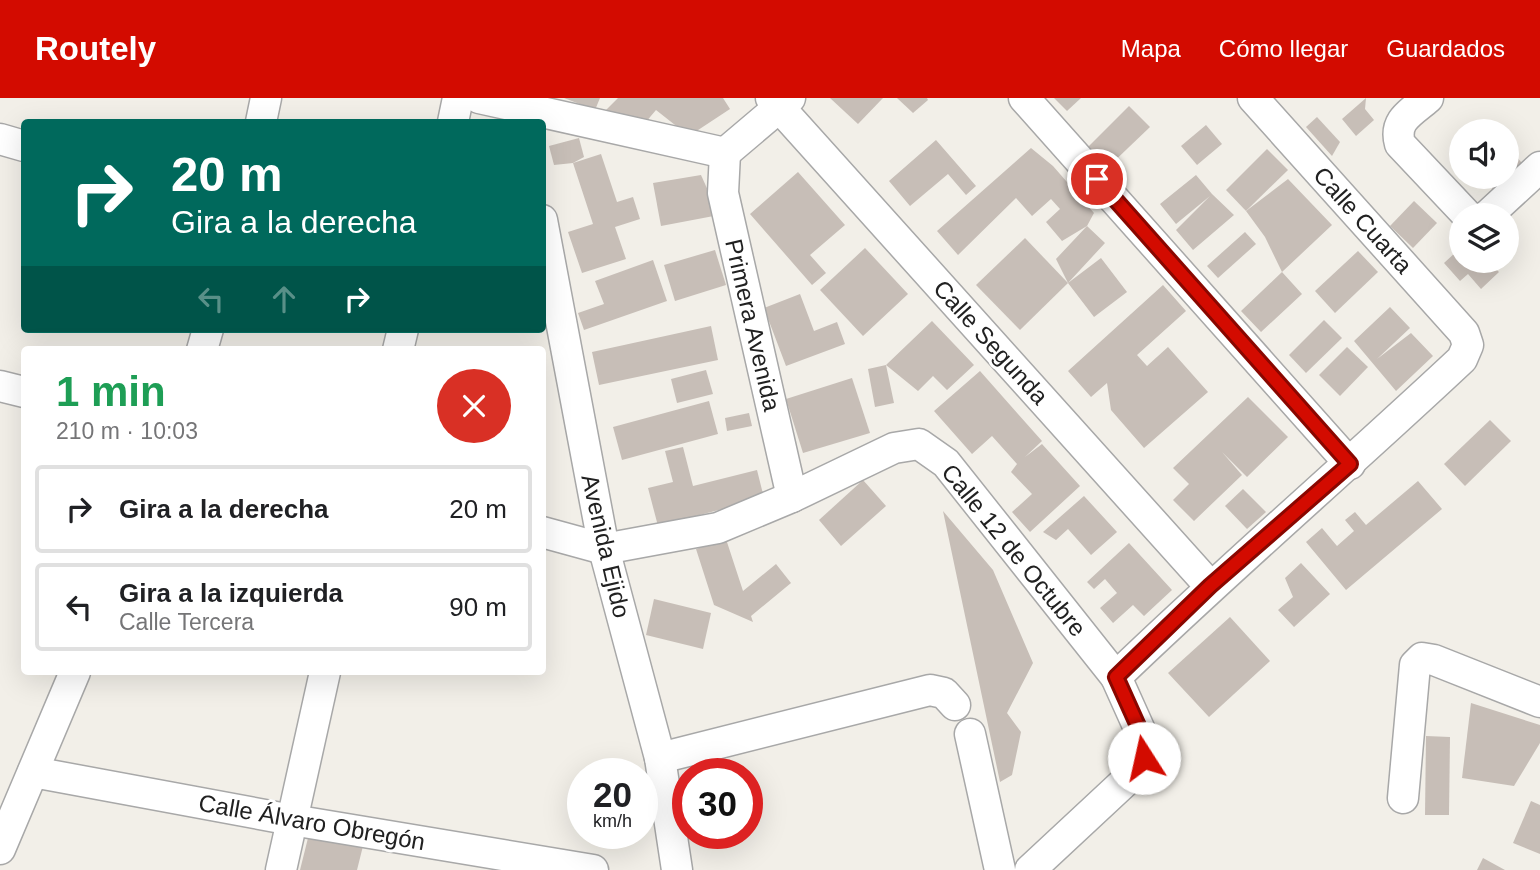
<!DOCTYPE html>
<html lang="es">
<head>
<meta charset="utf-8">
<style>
	body { margin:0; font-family:Helvetica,sans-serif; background:#f6f6f6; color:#202124; height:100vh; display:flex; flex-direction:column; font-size:26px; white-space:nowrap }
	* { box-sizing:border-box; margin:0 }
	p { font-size:23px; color:#757577 }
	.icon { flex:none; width:38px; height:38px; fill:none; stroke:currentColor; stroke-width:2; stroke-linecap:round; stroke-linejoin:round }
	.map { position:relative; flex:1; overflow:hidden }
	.sheet { position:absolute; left:21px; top:248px; width:525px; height:329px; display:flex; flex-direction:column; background:#fff; border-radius:7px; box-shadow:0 7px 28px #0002 }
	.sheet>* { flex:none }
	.guide { position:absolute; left:21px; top:21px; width:525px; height:214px; border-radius:7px; box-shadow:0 7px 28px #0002; background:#00695c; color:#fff; overflow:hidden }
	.controls { position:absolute; left:1449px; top:21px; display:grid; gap:14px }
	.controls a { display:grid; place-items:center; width:70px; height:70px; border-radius:50%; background:#fff; box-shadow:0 7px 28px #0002; font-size:35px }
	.speed { position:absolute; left:567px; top:660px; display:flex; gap:14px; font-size:35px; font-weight:700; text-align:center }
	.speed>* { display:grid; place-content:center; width:91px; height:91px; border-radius:50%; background:#fff; box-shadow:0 7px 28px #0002; line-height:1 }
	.speed small { font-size:18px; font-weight:400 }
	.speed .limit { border:10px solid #d22; background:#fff; color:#111 }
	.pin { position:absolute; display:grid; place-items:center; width:60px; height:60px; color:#fff; margin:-30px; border:4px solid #fff; border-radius:50%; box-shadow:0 2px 7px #0007 }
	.me { position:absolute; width:77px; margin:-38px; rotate:350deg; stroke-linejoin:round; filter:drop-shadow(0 0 5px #0008) }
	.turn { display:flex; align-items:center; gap:24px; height:147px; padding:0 35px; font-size:32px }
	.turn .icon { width:91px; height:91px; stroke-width:2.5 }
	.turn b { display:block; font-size:49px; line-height:60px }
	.lanes { display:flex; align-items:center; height:66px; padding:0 35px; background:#0003; justify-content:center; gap:35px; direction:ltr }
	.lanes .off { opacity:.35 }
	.round { display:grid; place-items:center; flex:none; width:74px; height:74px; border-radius:37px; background:#f6f6f6 }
	.summary { display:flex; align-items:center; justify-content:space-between; height:119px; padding:0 35px }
	h1 { font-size:42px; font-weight:800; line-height:52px; color:#1e9e55 }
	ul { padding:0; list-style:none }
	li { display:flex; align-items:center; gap:21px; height:88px; margin:0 14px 10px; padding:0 21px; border:4px solid #e0e0e0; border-radius:7px }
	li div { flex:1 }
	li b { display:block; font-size:26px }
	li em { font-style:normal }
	header { display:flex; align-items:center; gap:42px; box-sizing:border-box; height:98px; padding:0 35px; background:#d30b00; color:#fff }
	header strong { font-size:33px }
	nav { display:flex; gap:38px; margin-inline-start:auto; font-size:24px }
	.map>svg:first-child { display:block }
	.building { fill:#c7beb7 }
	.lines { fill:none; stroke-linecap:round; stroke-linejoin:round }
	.minor-casing { stroke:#a8a8a8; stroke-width:33 }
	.minor { stroke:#fff; stroke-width:30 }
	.route-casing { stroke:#890700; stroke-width:18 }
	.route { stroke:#d30b00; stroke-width:12 }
	.labels { text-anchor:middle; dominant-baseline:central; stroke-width:6; stroke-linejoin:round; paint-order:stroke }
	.street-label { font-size:24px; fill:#212121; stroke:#fff }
</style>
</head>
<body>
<header>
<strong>Routely</strong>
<nav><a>Mapa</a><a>Cómo llegar</a><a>Guardados</a></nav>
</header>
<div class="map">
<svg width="1540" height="772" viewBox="0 0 1540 772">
	<rect width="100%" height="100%" fill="#f2efe8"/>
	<g class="building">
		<path d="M564 0H600L595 12Z"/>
		<path d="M618 0H723L730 11 689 38 656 12 645 25 606 12Z"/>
		<path d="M830 0H883L858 26Z"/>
		<path d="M897 0H927L928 2 913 15Z"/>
		<path d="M1054 0H1081L1067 13Z"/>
		<path d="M1366 0 1365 11 1374 22 1356 38 1342 21Z"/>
		<path d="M1129 8 1150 29 1105 72 1085 52Z"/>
		<path d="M1317 19 1340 44 1332 58 1306 29Z"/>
		<path d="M1206 27 1222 46 1197 67 1181 48Z"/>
		<path d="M579 40 584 59 573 65 554 67 549 48Z"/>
		<path d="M936 42 976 88 966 97 948 76 910 108 889 83Z"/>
		<path d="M1031 50 1053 68 1094 115 1087 128 1062 143 1046 124 1060 111 1051 101 1032 118 1016 100 958 157 937 133Z"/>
		<path d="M1267 51 1288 72 1246 113 1226 92Z"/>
		<path d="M1511 52 1526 70 1496 95 1483 79H1507V55Z"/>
		<path d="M601 56 617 104 633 99 640 121 615 129 626 161 582 175 568 134 593 126 573 65Z"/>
		<path d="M798 74 845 127 810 157 826 175 812 187 750 116Z"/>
		<path d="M701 77 719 117 661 128 653 85Z"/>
		<path d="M1196 77 1212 96 1234 117 1193 152 1176 132 1210 98 1176 126 1160 106Z"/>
		<path d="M1288 81 1332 127 1282 174 1302 196 1261 234 1241 213 1282 174 1265 139 1246 113Z"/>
		<path d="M1414 103 1437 125 1413 150 1390 128Z"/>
		<path d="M1087 128 1105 145 1068 185 1101 160 1127 194 1094 219 1068 185 1056 161Z"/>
		<path d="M1245 134 1256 146 1218 180 1207 168Z"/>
		<path d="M1025 140 1068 185 1020 232 976 187Z"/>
		<path d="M865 150 908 196 863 238 820 192Z"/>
		<path d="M715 152 726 187 675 203 664 167Z"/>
		<path d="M1358 153 1378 174 1335 215 1315 193Z"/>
		<path d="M1456 154 1461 163H1488L1499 174 1481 191 1468 176 1460 183 1444 165Z"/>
		<path d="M653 162 667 203 584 232 578 215 604 206 595 183Z"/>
		<path d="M1163 187 1186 213 1137 257 1147 268 1168 249 1208 294 1144 350 1111 312 1107 285 1091 299 1068 273Z"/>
		<path d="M800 196 814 233 837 224 845 246 786 268 764 210Z"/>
		<path d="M1390 209 1410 230 1377 261 1411 235 1433 258 1396 293 1354 243Z"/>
		<path d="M1324 222 1342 240 1306 275 1289 257Z"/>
		<path d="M932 223 974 267 947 292 933 278 918 293 886 267 894 305 875 309 868 271 886 267Z"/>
		<path d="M711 228 718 262 599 287 592 254Z"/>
		<path d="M1347 249 1368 269 1340 298 1319 277Z"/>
		<path d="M706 272 713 296 677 305 671 281Z"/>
		<path d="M980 273 1042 343 1025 359 1042 346 1080 388 1030 434 1012 414 1032 396 1011 374 1017 366 992 338 972 356 934 313Z"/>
		<path d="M852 280 870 335 803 355 786 301Z"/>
		<path d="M1248 299 1288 339 1247 379 1222 354 1242 377 1194 423 1173 402 1189 386 1173 370Z"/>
		<path d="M709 303 718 336 622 362 613 329Z"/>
		<path d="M749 315 752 328 727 333 725 320Z"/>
		<path d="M1490 322 1511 343 1465 388 1444 366Z"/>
		<path d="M683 349 693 388 757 372 764 400 658 428 648 390 673 384 665 353Z"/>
		<path d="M863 382 886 408 841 448 819 422Z"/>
		<path d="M1418 383 1442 411 1346 492 1306 444 1322 430 1337 448 1354 433 1345 422 1355 414 1366 427Z"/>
		<path d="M1243 391 1266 414 1247 431 1225 408Z"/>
		<path d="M1084 398 1117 434 1091 457 1068 431 1056 442 1043 434Z"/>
		<path d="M943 413 993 472 1033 565 1007 615 1021 634 1012 677 1000 684Z"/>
		<path d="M726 441 743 493 776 466 791 485 751 518 753 524 714 507 696 451Z"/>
		<path d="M1129 445 1172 492 1144 518 1133 507 1113 525 1100 510 1117 495 1105 481 1094 491 1087 484Z"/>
		<path d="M1301 465 1330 496 1294 529 1278 512 1293 499 1285 480Z"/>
		<path d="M654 501 711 515 703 551 646 537Z"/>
		<path d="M1230 519 1270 563 1209 619 1168 575Z"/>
		<path d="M1471 605 1540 627V645L1514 688 1462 680Z"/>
		<path d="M1426 638 1450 639 1449 717H1425Z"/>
		<path d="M1531 703 1540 707V756L1513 745Z"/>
		<path d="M309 736 363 748 357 772H300Z"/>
		<path d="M1483 760 1505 772H1477Z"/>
	</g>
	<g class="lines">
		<g class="minor-casing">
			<g id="minor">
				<path d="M479 0 725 55"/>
				<path d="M771 0 1210 488"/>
				<path d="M1024 0 1350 366"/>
				<path d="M1428 0C1412 14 1393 22 1400 46L1467 117"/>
				<path d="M261 24 266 0"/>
				<path d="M453 24 458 0"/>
				<path d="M0 41 24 48"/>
				<path d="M725 55 723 95 792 399"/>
				<path d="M725 55 790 0"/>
				<path d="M1488 117 1540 69"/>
				<path d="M542 122 604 451 660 660 677 772"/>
				<path d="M202 252 208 231"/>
				<path d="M398 252 403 231"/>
				<path d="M0 288 24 294"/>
				<path d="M542 434 604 451 718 430 792 399 894 350 919 346 946 365 1116 579"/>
				<path d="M970 636 1000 772"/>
				<path d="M660 660 930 592 944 595 955 607"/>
				<path d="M33 674 292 722 593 772"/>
				<path d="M1403 700 1415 567 1422 560 1434 562 1540 604"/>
				<path d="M0 751 75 574"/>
				<path d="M281 772 325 574"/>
				<path d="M1030 772 1131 678 1144 660 1147 648 1116 579C1229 470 1348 368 1462 261L1468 247 1464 235 1253 0"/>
			</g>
		</g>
		<use href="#minor" class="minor"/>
	</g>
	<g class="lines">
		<g class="route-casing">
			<path id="route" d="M1097 81 1350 366 1210 488 1116 579 1147 648 1144 660"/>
		</g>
		<use href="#route" class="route"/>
	</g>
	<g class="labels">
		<g class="street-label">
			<text transform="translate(1363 122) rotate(48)">Calle Cuarta</text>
			<text transform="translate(753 227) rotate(77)">Primera Avenida</text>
			<text transform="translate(991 244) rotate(48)">Calle Segunda</text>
			<text transform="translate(606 448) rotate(77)">Avenida Ejido</text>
			<text transform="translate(1014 452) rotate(51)">Calle 12 de Octubre</text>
			<text transform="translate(312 724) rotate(10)">Calle Álvaro Obregón</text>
		</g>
	</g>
</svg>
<div class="controls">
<a><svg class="icon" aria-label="sound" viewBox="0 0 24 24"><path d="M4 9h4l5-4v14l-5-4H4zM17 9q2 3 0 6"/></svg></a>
<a><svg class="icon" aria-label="layers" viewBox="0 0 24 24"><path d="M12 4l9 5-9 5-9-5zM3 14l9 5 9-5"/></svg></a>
</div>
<div class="speed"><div>20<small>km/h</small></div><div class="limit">30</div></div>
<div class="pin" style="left:1097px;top:81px;background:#d93025"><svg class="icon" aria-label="arrive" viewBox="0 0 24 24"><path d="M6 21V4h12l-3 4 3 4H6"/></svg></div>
<svg class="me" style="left:1144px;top:660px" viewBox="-20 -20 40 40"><circle r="19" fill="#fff"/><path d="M0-13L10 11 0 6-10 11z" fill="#d30b00"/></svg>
<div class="guide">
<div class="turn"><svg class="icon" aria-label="right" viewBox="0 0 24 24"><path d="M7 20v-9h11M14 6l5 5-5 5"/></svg><div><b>20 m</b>Gira a la derecha</div></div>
<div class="lanes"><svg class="icon off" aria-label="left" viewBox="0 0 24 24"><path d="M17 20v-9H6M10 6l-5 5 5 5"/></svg><svg class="icon off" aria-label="ahead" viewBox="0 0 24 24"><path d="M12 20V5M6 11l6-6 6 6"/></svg><svg class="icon" aria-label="right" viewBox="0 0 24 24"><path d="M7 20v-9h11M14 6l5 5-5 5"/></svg></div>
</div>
<section class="sheet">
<div class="summary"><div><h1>1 min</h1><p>210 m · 10:03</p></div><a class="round" style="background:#d93025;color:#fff"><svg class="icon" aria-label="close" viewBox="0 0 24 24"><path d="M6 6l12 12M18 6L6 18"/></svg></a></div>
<ul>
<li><svg class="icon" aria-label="right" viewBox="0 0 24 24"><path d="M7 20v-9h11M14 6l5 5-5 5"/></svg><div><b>Gira a la derecha</b></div><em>20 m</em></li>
<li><svg class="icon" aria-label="left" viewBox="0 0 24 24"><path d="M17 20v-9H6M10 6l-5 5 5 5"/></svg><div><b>Gira a la izquierda</b><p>Calle Tercera</p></div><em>90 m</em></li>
</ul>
</section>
</div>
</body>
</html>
